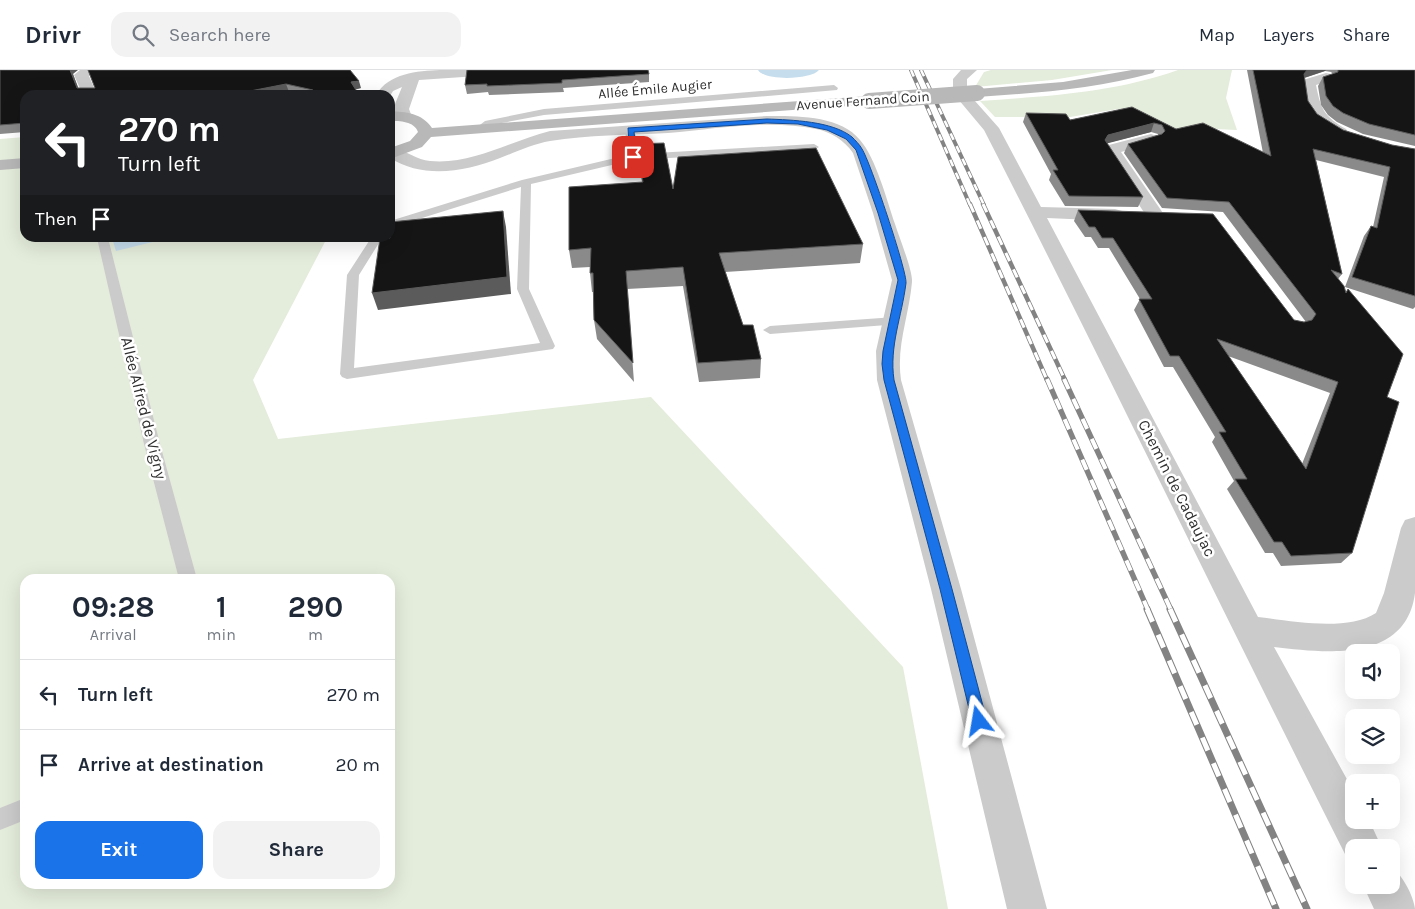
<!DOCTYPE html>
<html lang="en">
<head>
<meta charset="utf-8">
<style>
	body { margin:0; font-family:Karla,sans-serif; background:#f2f2f3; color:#1f2937; height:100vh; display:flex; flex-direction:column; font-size:19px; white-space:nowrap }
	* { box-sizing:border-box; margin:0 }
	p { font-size:16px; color:#747a83 }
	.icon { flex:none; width:28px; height:28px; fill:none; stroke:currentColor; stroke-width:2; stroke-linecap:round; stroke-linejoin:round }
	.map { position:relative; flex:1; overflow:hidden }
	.sheet { position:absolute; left:20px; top:504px; width:375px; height:315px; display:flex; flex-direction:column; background:#fff; border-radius:15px; box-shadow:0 5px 20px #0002 }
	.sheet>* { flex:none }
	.banner { position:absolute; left:20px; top:20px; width:375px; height:152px; border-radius:15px; box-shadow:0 5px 20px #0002; background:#202124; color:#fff; overflow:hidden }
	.buttons { position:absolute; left:1345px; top:574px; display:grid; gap:10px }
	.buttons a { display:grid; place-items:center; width:55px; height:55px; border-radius:10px; background:#fff; box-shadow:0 5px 20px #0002; font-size:25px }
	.pin { position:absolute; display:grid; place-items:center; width:42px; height:42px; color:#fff; margin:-21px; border-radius:10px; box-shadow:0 2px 8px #0006 }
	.me { position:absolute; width:55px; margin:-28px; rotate:346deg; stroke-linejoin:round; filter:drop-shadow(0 0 4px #0008) }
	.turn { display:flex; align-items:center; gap:18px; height:105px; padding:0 15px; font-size:22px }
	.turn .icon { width:65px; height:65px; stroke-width:2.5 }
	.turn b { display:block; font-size:35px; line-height:42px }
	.then { display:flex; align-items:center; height:48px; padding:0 15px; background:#0003; gap:10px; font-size:19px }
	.eta { display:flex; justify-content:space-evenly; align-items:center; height:85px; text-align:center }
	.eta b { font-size:30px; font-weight:700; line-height:35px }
	.button { display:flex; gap:10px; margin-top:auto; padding:10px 15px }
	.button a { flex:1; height:58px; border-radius:15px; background:#1a73e8; color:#fff; font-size:20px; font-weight:700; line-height:58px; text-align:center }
	.button a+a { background:#f2f2f3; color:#1f2937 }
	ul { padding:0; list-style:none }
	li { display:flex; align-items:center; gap:15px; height:70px; padding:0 15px; border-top:1px solid #e0e1e3 }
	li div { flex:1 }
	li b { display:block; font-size:19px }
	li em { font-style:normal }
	header { display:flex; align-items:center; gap:30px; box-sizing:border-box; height:70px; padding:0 25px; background:#fff; border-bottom:1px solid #e0e1e3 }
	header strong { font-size:24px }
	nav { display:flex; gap:28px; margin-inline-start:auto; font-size:18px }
	.search { width:350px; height:45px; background:#f2f2f3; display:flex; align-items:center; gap:12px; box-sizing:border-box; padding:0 18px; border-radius:15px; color:#747a83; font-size:19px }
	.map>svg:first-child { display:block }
	.green { fill:#e4ecdb; fill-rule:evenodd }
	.water { fill:#c6dded }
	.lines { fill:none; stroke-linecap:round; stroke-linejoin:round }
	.service { fill:#cbcbcb; fill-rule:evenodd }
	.minor { fill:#cbcbcb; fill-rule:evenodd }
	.secondary { fill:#b8b8b8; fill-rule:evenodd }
	.rail-far3-casing { stroke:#838383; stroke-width:4 }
	.rail-far2-casing { stroke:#838383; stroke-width:4.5 }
	.rail-far1-casing { stroke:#838383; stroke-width:5.5 }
	.rail-casing { stroke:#838383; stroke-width:7 }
	.rail-far3 { stroke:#fff; stroke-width:2.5; stroke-dasharray:7; stroke-linecap:butt }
	.rail-far2 { stroke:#fff; stroke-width:3; stroke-dasharray:9; stroke-linecap:butt }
	.rail-far1 { stroke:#fff; stroke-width:4; stroke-dasharray:11; stroke-linecap:butt }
	.rail { stroke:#fff; stroke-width:5; stroke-dasharray:14; stroke-linecap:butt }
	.secondary-bridge { stroke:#b8b8b8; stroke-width:16 }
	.wall { fill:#8a8a8a; fill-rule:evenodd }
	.shaded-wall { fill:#5b5b5b }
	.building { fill:#151515; stroke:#5b5b5b; fill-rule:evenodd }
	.route { fill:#1a73e8; stroke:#114b97 }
	.labels { text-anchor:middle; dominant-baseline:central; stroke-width:5; stroke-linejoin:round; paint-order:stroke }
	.far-street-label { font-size:14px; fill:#2e2e2e; stroke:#fff }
	.street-label { font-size:16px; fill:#2e2e2e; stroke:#fff }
</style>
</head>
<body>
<header>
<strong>Drivr</strong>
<div class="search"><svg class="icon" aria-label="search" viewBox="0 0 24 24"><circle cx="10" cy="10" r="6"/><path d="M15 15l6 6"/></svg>Search here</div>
<nav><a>Map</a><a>Layers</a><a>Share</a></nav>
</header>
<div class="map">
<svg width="1415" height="839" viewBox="0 0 1415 839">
	<rect width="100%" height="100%" fill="#fff"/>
	<g class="green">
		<path d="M991 0H1112L1052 10 975 17 984 2Z"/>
		<path d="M1178 0H1232L1226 28 1237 60 1215 59 1172 67 1118 39 1070 47H995L980 31C1048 26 1113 23 1178 0Z"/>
		<path d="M25 67V168H327L253 310 278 369 651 327 903 597 948 839H0V69ZM25 509H390V814H25Z"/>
	</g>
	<g class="water">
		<path d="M758 0H819C811 10 764 11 758 0Z"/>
		<path d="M112 168H169L116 181Z"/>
	</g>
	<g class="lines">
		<g class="service">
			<path d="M834 15 838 18 837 20 544 45 491 55 481 61 476 58 485 51 544 39Z"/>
			<path d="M630 57 635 60 638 84 814 74 819 77 814 80 633 90 531 114 529 219 555 276 553 279 347 309 342 307 340 304 347 205 371 168H382L359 205 354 298 540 273 517 219 521 117 390 158V151L522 110 628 85 625 60Z"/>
			<path d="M97 168H108L160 374 197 509H179L144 374Z"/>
			<path d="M895 247 902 251 900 254 770 264 763 260 770 256Z"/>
			<path d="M25 728V750L0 760V738Z"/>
		</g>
		<g class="minor">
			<path d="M80 0H97L89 6 97 25H83L74 5Z"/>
			<path d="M440 0H514L507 4 419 10 409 39 412 47 409 50H399L393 39 402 17 393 21 390 26 376 25C389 3 417 1 440 0Z"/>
			<path d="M961 0H977L967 9V22L999 58 1041 137 1115 139 1122 141 1124 145 1122 149 1115 151 1047 148 1258 547C1291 551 1347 562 1376 543L1384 523 1401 458 1405 450 1415 447C1415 472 1415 499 1415 523 1406 593 1326 583 1274 577L1354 722V750H1369L1382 778H1354V794L1349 792C1226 549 1108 302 984 60L953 23V9Z"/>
			<path d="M1326 3 1331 4 1333 7 1331 10 1316 15C1321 40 1324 46 1346 59L1348 62 1346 65C1338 67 1334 65 1327 61 1308 49 1305 34 1301 13L1303 10Z"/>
			<path d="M767 46C796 46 840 45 860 70 876 88 887 131 895 154 899 167 913 201 912 212 909 246 896 276 901 310L961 519 1047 839H1007L931 519 877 310 876 281 892 210 873 143 853 83C844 70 831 62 816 59 768 49 716 59 668 63 629 65 588 65 550 71 533 74 516 82 500 88 465 102 423 109 390 88V79L394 78C407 81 417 90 430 91 472 95 510 71 550 61Z"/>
			<path d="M1151 64 1157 66 1159 69 1157 72 1121 82 1165 146 1163 150 1156 152 1149 150 1103 80 1105 76Z"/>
			<path d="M1391 798C1402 803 1414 827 1415 839H1374L1363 815H1391Z"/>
		</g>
		<g class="secondary">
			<path d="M1132 0H1155L1153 3C1095 19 1037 23 977 27L972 26 970 23 972 20 977 19 1063 12Z"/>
			<path d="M869 26 874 28 877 31 874 34 431 67 422 77 390 89V78L410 71 418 62C414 51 400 51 390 51V41C406 42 422 43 432 58Z"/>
			<path d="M25 88V98L0 100V90Z"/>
		</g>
		<g class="rail-far3-casing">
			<g id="rail-far3">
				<path d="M911 0 970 135"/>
				<path d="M921 0 984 135"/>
			</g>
		</g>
		<g class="rail-far2-casing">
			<g id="rail-far2">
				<path d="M970 134 1047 310"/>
				<path d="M983 134 1065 310"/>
			</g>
		</g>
		<g class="rail-far1-casing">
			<g id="rail-far1">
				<path d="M1047 309 1148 540"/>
				<path d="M1064 309 1171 540"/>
			</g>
		</g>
		<g class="rail-casing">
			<g id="rail">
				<path d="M1147 539 1276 839"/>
				<path d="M1170 539 1307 839"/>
			</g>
		</g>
		<use href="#rail-far3" class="rail-far3"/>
		<use href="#rail-far2" class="rail-far2"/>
		<use href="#rail-far1" class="rail-far1"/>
		<use href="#rail" class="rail"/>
		<path class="secondary-bridge" d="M869 31 977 23"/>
	</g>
	<g class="wall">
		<path d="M0 0 73 4 78 18H95L88 0 361 18 355 19 359 25H305L289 22 25 25V62L0 64Z"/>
		<path d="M1247 0H1415V76L1363 64 1337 52 1328 45 1321 35 1318 16 1323 7 1333 4 1331 2 1325 1 1304 8 1308 31 1317 44 1343 60 1392 75 1415 79V237L1413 239 1345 217 1364 166 1371 156 1373 157 1384 107 1316 90 1342 204 1338 209 1346 222 1348 219 1387 327 1352 483 1341 493 1281 496 1273 483H1265L1227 419 1234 411 1212 372 1215 367 1173 297H1164L1134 240 1140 229 1109 178H1098L1091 167H1085L1074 151 1078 140 1294 250 1304 252H1306L1223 142 1162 138 1124 83 1128 74 1158 65V64L1151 62 1107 73 1143 127 1138 137 1065 136 1049 110 1051 104 1023 52 1026 43 1070 50 1132 37 1176 59 1263 83ZM1228 286 1330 323 1302 394Z"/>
		<path d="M649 4V12L563 18 564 22 489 25 488 22 467 24 465 15Z"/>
		<path d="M637 74 673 119 863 174 860 193 725 202 743 255 761 289 760 308 699 312 683 216 627 219 634 312 597 269 594 250 593 222H592L590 203V197L572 198 569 180 642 112 638 92Z"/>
	</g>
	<g class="shaded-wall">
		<path d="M70 0H78L73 4 81 25 77 18Z"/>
		<path d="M1306 0H1326L1325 1 1301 9Z"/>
		<path d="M359 11 361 18 354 20 351 12Z"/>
		<path d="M286 14 289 22 271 25H246L245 22Z"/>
		<path d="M1154 53 1151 62 1105 74V70L1108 65Z"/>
		<path d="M503 141 506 157 511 224 378 240 372 223Z"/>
	</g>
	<g class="building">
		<path d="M0 0H70L77 18H95L88 0H350L359 11 351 12 359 25H317L313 20 286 14 245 22 246 25H25V53L0 55Z"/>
		<path d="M467 0H648L649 4 562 10V13L487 16V14L465 15Z"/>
		<path d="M1253 0H1307L1304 4 1308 31 1317 44 1343 60 1392 75 1415 79V226L1352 207 1371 156 1377 158 1390 97 1313 79 1342 204 1331 200 1344 216 1346 223 1348 219 1403 284 1387 327 1399 332 1352 483 1291 486 1282 472H1274L1235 409H1247L1219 362H1226L1179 286H1170L1139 229H1152L1113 168H1102L1095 157H1089L1078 140 1213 144 1294 250 1304 252 1312 250 1316 244 1229 132 1167 128 1128 74 1162 64 1165 61 1162 55 1154 53 1108 65 1105 70 1143 127 1069 126 1053 100H1058L1026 43 1066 44 1070 50 1132 37 1176 59 1203 53 1271 86ZM1217 269 1338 312 1306 399Z"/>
		<path d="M1338 0H1415V65L1369 54 1343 43 1333 36 1326 26 1323 7 1338 2Z"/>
		<path d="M664 73 673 119 678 87 816 78 863 174 719 183 743 255H753L761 289 698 293 683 197 626 201 633 293 594 250 593 203H590L591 178 569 180V117L643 112 637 74Z"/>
		<path d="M503 141 507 207 372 223 380 168H390V152Z"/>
	</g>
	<path class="route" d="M767 49C792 50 832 51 852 67 855 70 860 75 862 79 870 91 907 201 906 213 902 246 889 276 894 310L952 519 987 651 984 656 979 658 974 656 972 651 940 519 884 310 882 294 883 281 898 210 878 143 856 80 846 69 827 60 798 54 767 53 634 62 637 87 633 89 630 87 628 58Z"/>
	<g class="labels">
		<g class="far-street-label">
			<text transform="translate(655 19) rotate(-5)">Allée Émile Augier</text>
			<text transform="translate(863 31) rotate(-4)">Avenue Fernand Coin</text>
		</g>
		<g class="street-label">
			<text transform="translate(144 338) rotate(76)">Allée Alfred de Vigny</text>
			<text transform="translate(1177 418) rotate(63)">Chemin de Cadaujac</text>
		</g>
	</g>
</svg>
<div class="buttons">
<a><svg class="icon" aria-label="sound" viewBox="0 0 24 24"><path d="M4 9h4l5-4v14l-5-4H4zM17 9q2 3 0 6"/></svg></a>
<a><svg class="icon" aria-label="layers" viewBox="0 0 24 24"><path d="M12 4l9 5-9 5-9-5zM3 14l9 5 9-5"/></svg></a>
<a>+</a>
<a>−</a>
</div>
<div class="pin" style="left:633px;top:87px;background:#d93025"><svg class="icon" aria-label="arrive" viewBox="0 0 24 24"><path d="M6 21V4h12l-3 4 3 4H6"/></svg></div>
<svg class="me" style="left:979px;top:651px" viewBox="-20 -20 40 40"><path d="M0-17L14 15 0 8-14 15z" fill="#1a73e8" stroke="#fff" stroke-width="4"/></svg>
<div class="banner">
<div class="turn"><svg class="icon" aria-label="left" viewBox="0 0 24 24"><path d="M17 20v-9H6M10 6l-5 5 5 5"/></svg><div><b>270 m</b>Turn left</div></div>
<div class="then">Then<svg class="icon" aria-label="arrive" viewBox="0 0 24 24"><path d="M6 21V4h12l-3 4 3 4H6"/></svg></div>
</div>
<section class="sheet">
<div class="eta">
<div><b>09:28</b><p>Arrival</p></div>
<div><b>1</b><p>min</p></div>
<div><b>290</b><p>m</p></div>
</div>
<ul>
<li><svg class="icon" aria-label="left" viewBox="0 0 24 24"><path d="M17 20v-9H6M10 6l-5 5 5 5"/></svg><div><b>Turn left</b></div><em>270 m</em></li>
<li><svg class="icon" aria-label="arrive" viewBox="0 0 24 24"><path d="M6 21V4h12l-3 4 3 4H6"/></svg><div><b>Arrive at destination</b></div><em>20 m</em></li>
</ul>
<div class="button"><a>Exit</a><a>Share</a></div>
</section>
</div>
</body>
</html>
